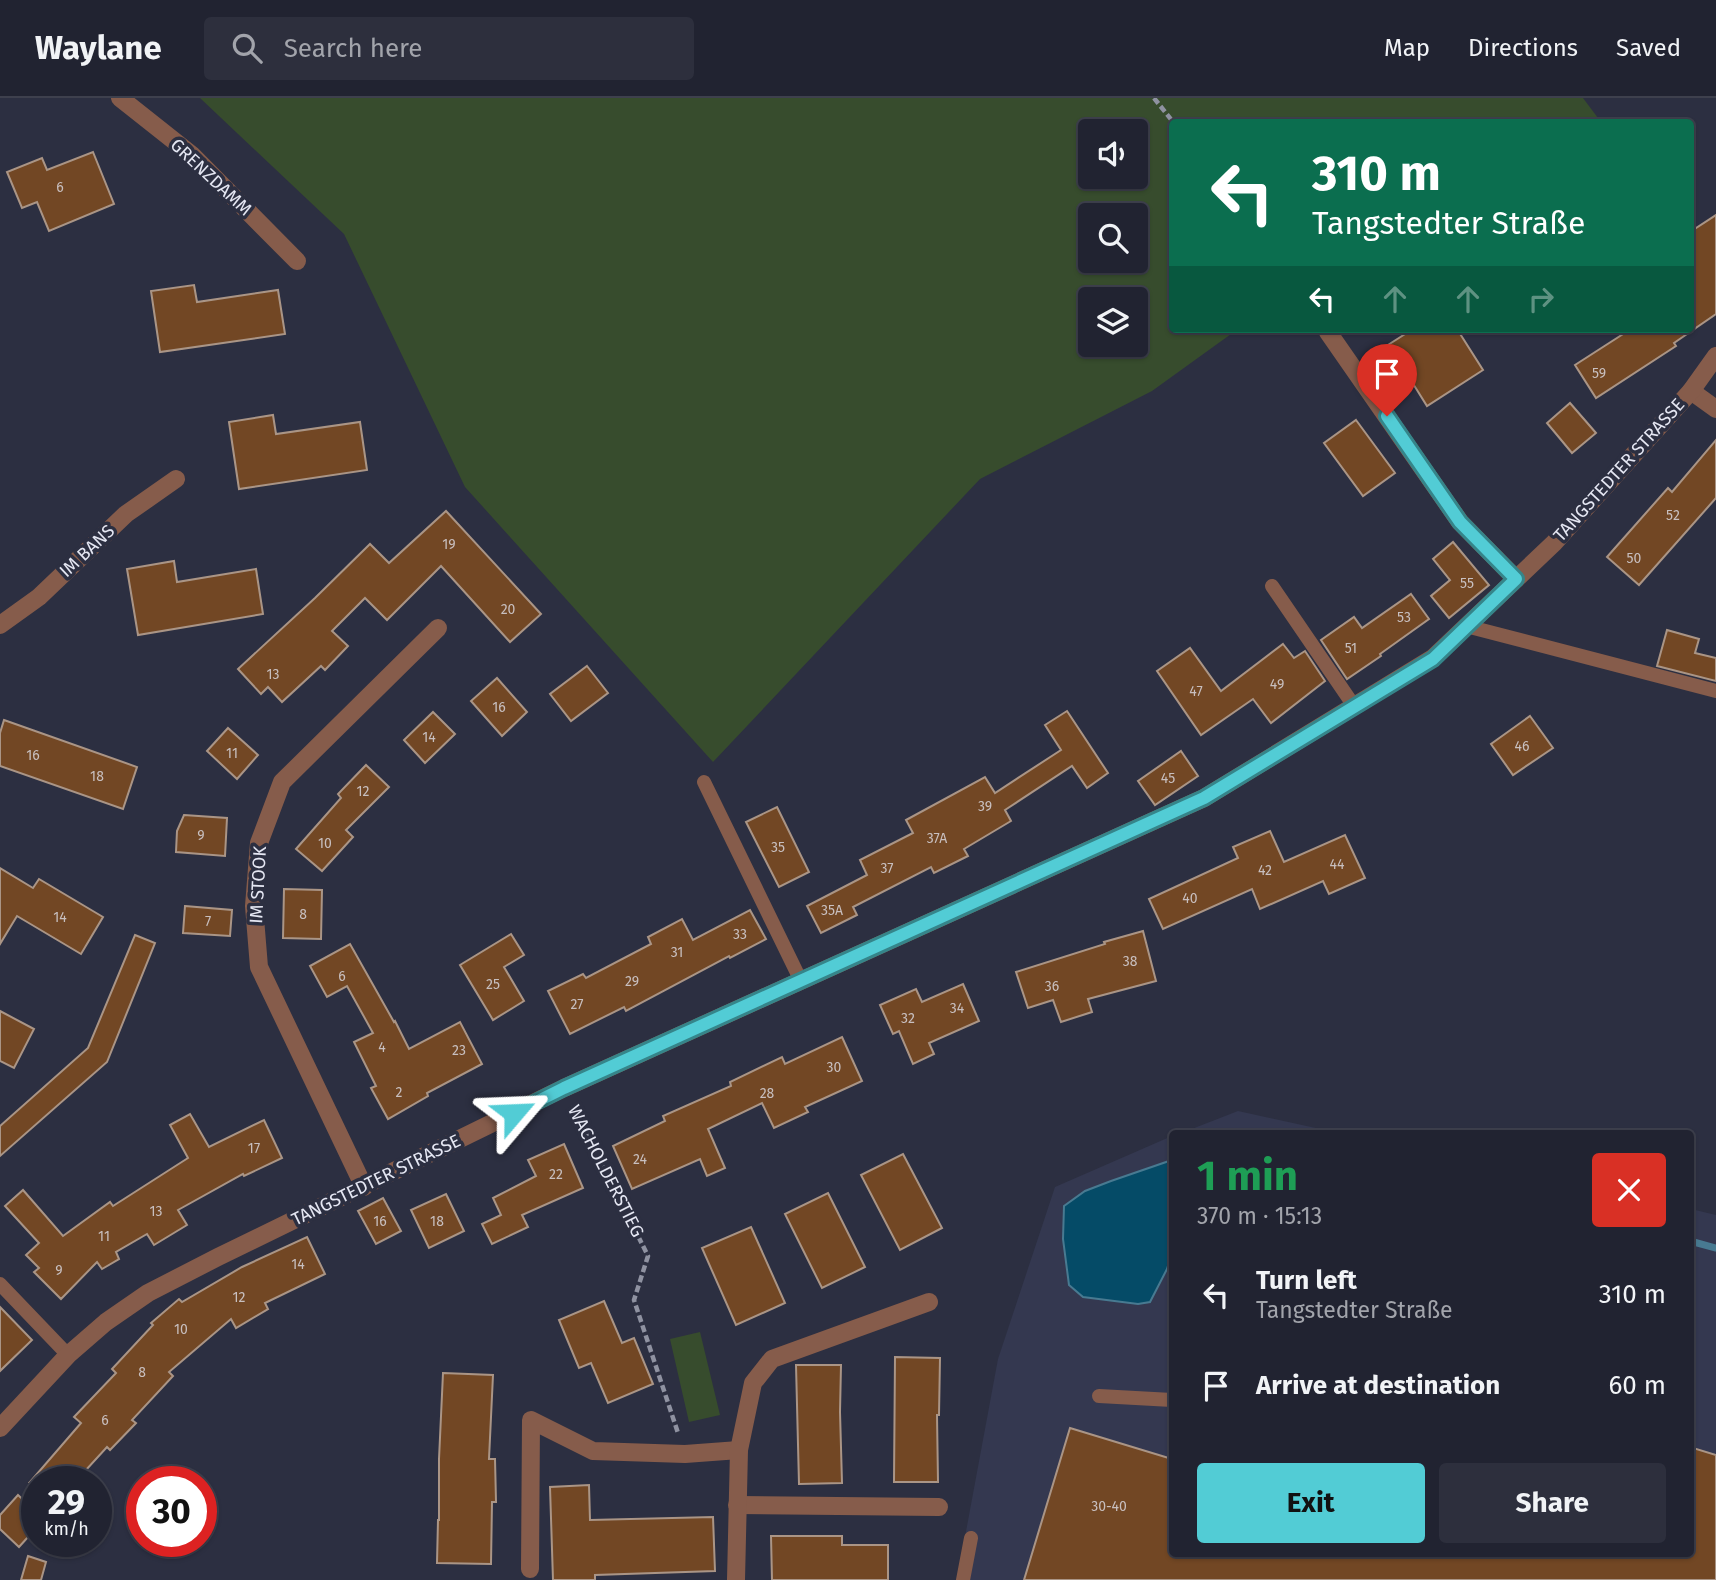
<!DOCTYPE html>
<html lang="en">
<head>
<meta charset="utf-8">
<style>
	body { margin:0; font-family:"Fira Sans",sans-serif; background:#2d2f3d; color:#f1f3f6; height:100vh; display:flex; flex-direction:column; font-size:26px; white-space:nowrap }
	* { box-sizing:border-box; margin:0 }
	p { font-size:23px; color:#a2a4ab }
	.icon { flex:none; width:38px; height:38px; fill:none; stroke:currentColor; stroke-width:2; stroke-linecap:round; stroke-linejoin:round }
	.map { position:relative; flex:1; overflow:hidden }
	.sheet { position:absolute; left:1169px; top:1032px; width:525px; height:427px; display:flex; flex-direction:column; background:#212331; border-radius:7px; box-shadow:0 2px 5px #0004,0 0 0 2px #3e404d }
	.sheet>* { flex:none }
	.banner { position:absolute; left:1169px; top:21px; width:525px; height:214px; border-radius:7px; box-shadow:0 2px 5px #0004,0 0 0 2px #3e404d; background:#0b6e4f; color:#fff; overflow:hidden }
	.controls { position:absolute; left:1078px; top:21px; display:grid; gap:14px }
	.controls a { display:grid; place-items:center; width:70px; height:70px; border-radius:7px; background:#212331; box-shadow:0 2px 5px #0004,0 0 0 2px #3e404d; font-size:35px }
	.speed { position:absolute; left:21px; top:1368px; display:flex; gap:14px; font-size:35px; font-weight:700; text-align:center }
	.speed>* { display:grid; place-content:center; width:91px; height:91px; border-radius:50%; background:#212331; box-shadow:0 2px 5px #0004,0 0 0 2px #3e404d; line-height:1 }
	.speed small { font-size:18px; font-weight:400 }
	.speed .limit { border:10px solid #d22; background:#fff; color:#111 }
	.pin { position:absolute; display:grid; place-items:center; width:60px; height:60px; color:#fff; margin:-72px -30px; border-radius:50% 50% 50% 0; rotate:-45deg; box-shadow:0 0 7px #0007 }
	.pin .icon { rotate:45deg }
	.me { position:absolute; width:77px; margin:-38px; rotate:64deg; stroke-linejoin:round; filter:drop-shadow(0 0 5px #0008) }
	.turn { display:flex; align-items:center; gap:24px; height:147px; padding:0 28px; font-size:32px }
	.turn .icon { width:91px; height:91px; stroke-width:2.5 }
	.turn b { display:block; font-size:49px; line-height:60px }
	.lanes { display:flex; align-items:center; height:66px; padding:0 28px; background:#0003; justify-content:center; gap:35px; direction:ltr }
	.lanes .off { opacity:.35 }
	.round { display:grid; place-items:center; flex:none; width:74px; height:74px; border-radius:7px; background:#2d2f3d }
	.summary { display:flex; align-items:center; justify-content:space-between; height:119px; padding:0 28px }
	h1 { font-size:42px; font-weight:700; line-height:52px; color:#1e9e55 }
	.primary-button { display:flex; gap:14px; margin-top:auto; padding:14px 28px }
	.primary-button a { flex:1; height:80px; border-radius:7px; background:#52ccd5; color:#111; font-size:28px; font-weight:700; line-height:80px; text-align:center }
	.primary-button a+a { background:#2d2f3d; color:#f1f3f6 }
	ul { padding:0; list-style:none }
	li { display:flex; align-items:center; gap:21px; height:91px; padding:0 28px }
	li div { flex:1 }
	li b { display:block; font-size:26px }
	li em { font-style:normal }
	header { display:flex; align-items:center; gap:42px; box-sizing:border-box; height:98px; padding:0 35px; background:#212331; border-bottom:2px solid #3e404d }
	header strong { font-size:33px }
	nav { display:flex; gap:38px; margin-inline-start:auto; font-size:24px }
	.search { width:490px; height:63px; background:#2d2f3d; display:flex; align-items:center; gap:18px; box-sizing:border-box; padding:0 24px; border-radius:7px; color:#a2a4ab; font-size:26px }
	.map>svg:first-child { display:block }
	.built { fill:#343850 }
	.green { fill:#374c2d; fill-rule:evenodd }
	.water { fill:#054b67; stroke:#487a91; stroke-width:2 }
	.lines { fill:none; stroke-linecap:round; stroke-linejoin:round }
	.stream { stroke:#487a91; stroke-width:7 }
	.building { fill:#724724; stroke:#aa9586; stroke-width:2 }
	.path { stroke:#8f92a1; stroke-width:4.5; stroke-dasharray:7 3.5; stroke-linecap:butt }
	.lane { stroke:#865c4b; stroke-width:14 }
	.street { stroke:#865c4b; stroke-width:18 }
	.route-casing { stroke:#35858a; stroke-width:18 }
	.route { stroke:#52ccd5; stroke-width:12 }
	.labels { text-anchor:middle; dominant-baseline:central; stroke-width:7; stroke-linejoin:round; paint-order:stroke }
	.number-label { font-size:14px; fill:#c8bfbf }
	.street-label { font-size:18px; fill:#e5e7f3; stroke:#2c2f41 }
</style>
</head>
<body>
<header>
<strong>Waylane</strong>
<div class="search"><svg class="icon" aria-label="search" viewBox="0 0 24 24"><circle cx="10" cy="10" r="6"/><path d="M15 15l6 6"/></svg>Search here</div>
<nav><a>Map</a><a>Directions</a><a>Saved</a></nav>
</header>
<div class="map">
<svg width="1716" height="1482" viewBox="0 0 1716 1482">
	<rect width="100%" height="100%" fill="#2c2f41"/>
	<g class="built">
		<path d="M1238 1013 1343 1036H1179Z"/>
		<path d="M1172 1038V1456H1690L1691 1111 1716 1117V1482H957L998 1261 1055 1089Z"/>
	</g>
	<g class="green">
		<path d="M200 0H1583L1601 24H1172V231H1238L1152 293 980 381 713 664 465 389 344 136ZM1136 33V79H1090V33ZM1136 117V163H1090V117ZM1136 201V247H1090V201Z"/>
		<path d="M700 1234 720 1317 689 1324 670 1241Z"/>
	</g>
	<path class="water" d="M1172 1062V1155L1167 1171 1150 1204 1138 1206 1083 1199 1069 1187 1063 1141 1064 1108 1085 1093 1111 1083Z"/>
	<g class="lines">
		<path class="stream" d="M1690 1143 1716 1150"/>
	</g>
	<g class="building">
		<path d="M93 54 114 106 49 133 37 104 22 110 7 74 42 60 47 72Z"/>
		<path d="M1716 117V216L1674 245 1676 248 1596 300 1575 267 1631 231H1690V134Z"/>
		<path d="M194 187 197 204 278 192 285 236 160 254 151 193Z"/>
		<path d="M1413 231H1457L1483 272 1427 308 1407 276 1395 283 1377 254Z"/>
		<path d="M1570 305 1596 335 1572 355 1547 325Z"/>
		<path d="M273 317 276 336 360 324 367 372 239 391 229 324Z"/>
		<path d="M1356 322 1395 375 1363 398 1324 345Z"/>
		<path d="M1716 342V400L1639 487 1607 459 1668 390 1672 394Z"/>
		<path d="M446 413 541 516 510 544 441 468 387 522 365 500 332 533 348 548 325 572 321 568 282 604 268 589 261 596 238 571 315 500 370 446 389 465Z"/>
		<path d="M1453 444 1489 487 1449 520 1431 498 1450 482 1433 461Z"/>
		<path d="M174 463 177 484 256 471 263 516 138 537 127 471Z"/>
		<path d="M1411 496 1429 521 1380 556 1381 558 1347 581 1321 542 1354 519 1362 530Z"/>
		<path d="M1667 532 1699 541 1695 555 1716 560V583L1657 568Z"/>
		<path d="M1283 546 1294 560 1305 553 1325 583 1271 625 1253 601 1201 637 1157 573 1190 550 1221 593Z"/>
		<path d="M587 568 608 595 571 623 550 596Z"/>
		<path d="M497 580 527 614 502 638 471 603Z"/>
		<path d="M1067 613 1108 675 1087 690 1072 668 1005 712 1011 723 964 751 968 758 934 775 931 769 853 809 857 817 821 835 807 808 867 777 860 762 913 735 906 722 985 679 995 695 1061 652 1045 627Z"/>
		<path d="M433 614 455 636 425 665 404 642Z"/>
		<path d="M1530 618 1553 650 1513 677 1491 646Z"/>
		<path d="M4 622 137 669 123 711 0 668V635Z"/>
		<path d="M228 630 258 657 237 681 207 653Z"/>
		<path d="M1181 653 1198 678 1155 707 1138 683Z"/>
		<path d="M366 667 389 689 346 732 353 739 322 773 296 751 341 700 338 696Z"/>
		<path d="M777 709 809 774 779 789 746 724Z"/>
		<path d="M184 717 227 720 225 758 176 754 177 733Z"/>
		<path d="M1270 733 1284 764 1345 737 1365 780 1329 796 1323 783 1260 811 1252 791 1163 831 1149 801 1238 760 1233 749Z"/>
		<path d="M0 770 33 790 39 781 103 819 81 856 17 818 0 846Z"/>
		<path d="M284 791 322 792 321 841 283 840Z"/>
		<path d="M185 808 232 812 230 838 183 835Z"/>
		<path d="M750 812 766 841 730 860 729 858 626 913 624 909 570 936 548 893 583 876 586 880 651 846 648 839 682 821 693 842Z"/>
		<path d="M1143 833 1156 883 1088 901 1092 914 1061 924 1053 902 1028 910 1016 874 1105 846 1104 844Z"/>
		<path d="M511 836 524 857 504 869 524 903 493 922 460 867Z"/>
		<path d="M135 837 155 845 107 964 0 1058V1028L88 950Z"/>
		<path d="M350 846 394 924 395 923 409 951 460 924 482 966 427 995 428 998 388 1021 371 990 376 988 354 944 373 935 347 888 327 899 310 868Z"/>
		<path d="M963 886 979 923 929 945 934 956 913 966 899 933 893 936 880 907 916 891 922 904Z"/>
		<path d="M0 913 34 931 14 970 0 963Z"/>
		<path d="M842 939 862 983 805 1009 808 1014 774 1030 762 1005 708 1031 725 1070 707 1078 700 1061 632 1091 613 1048 665 1023 663 1018 731 988 730 984 782 959 785 966Z"/>
		<path d="M190 1016 209 1049 264 1022 282 1060 244 1078 243 1076 178 1112 187 1127 154 1147 147 1136 116 1154 119 1161 102 1171 97 1164 61 1201 34 1174 39 1170 26 1157 39 1145 5 1108 23 1092 63 1138 110 1104 113 1108 188 1060 170 1027Z"/>
		<path d="M564 1046 583 1090 522 1117 528 1129 492 1146 482 1126 501 1117 493 1100 536 1078 528 1062Z"/>
		<path d="M903 1056 942 1130 900 1152 861 1077Z"/>
		<path d="M828 1095 865 1169 822 1190 785 1116Z"/>
		<path d="M446 1096 464 1133 429 1150 411 1112Z"/>
		<path d="M383 1100 401 1133 376 1146 358 1113Z"/>
		<path d="M751 1129 785 1205 736 1227 702 1150Z"/>
		<path d="M307 1139 325 1176 265 1205 268 1211 236 1230 231 1221 169 1274 173 1278 132 1322 136 1325 110 1352 107 1349 75 1384H30L81 1325 74 1319 116 1275 112 1271 153 1227 151 1225 179 1201 182 1204 242 1169Z"/>
		<path d="M604 1203 622 1245 634 1240 653 1286 608 1305 591 1265 579 1270 559 1222Z"/>
		<path d="M0 1209 32 1242 0 1273Z"/>
		<path d="M895 1259 940 1260 939 1317H937L938 1384H894Z"/>
		<path d="M796 1267H841L840 1314 842 1385 799 1386Z"/>
		<path d="M443 1275 493 1277 489 1361H495L496 1404H492L491 1466 437 1465 438 1422H439V1361Z"/>
		<path d="M1070 1330 1172 1361V1456H1690V1349L1716 1357V1482H1024Z"/>
		<path d="M589 1387 590 1422 713 1419 715 1473 595 1477V1482H553L550 1389Z"/>
		<path d="M18 1397 37 1415V1429L19 1449 0 1431V1417Z"/>
		<path d="M771 1438H842V1447H888V1482H772Z"/>
		<path d="M28 1458 46 1464 41 1482H21Z"/>
	</g>
	<g class="lines">
		<g class="path">
			<path d="M1154 0 1173 24"/>
			<path d="M573 1007 648 1158 634 1202 678 1335"/>
		</g>
		<g class="lane">
			<path d="M1272 488 1354 608"/>
			<path d="M1466 528 1716 593"/>
			<path d="M704 684 801 883"/>
			<path d="M0 1186 68 1257"/>
			<path d="M1099 1298 1172 1302"/>
			<path d="M963 1482 971 1440"/>
		</g>
		<g class="street">
			<path d="M120 0 192 57 297 163"/>
			<path d="M1328 234 1460 424 1516 481"/>
			<path d="M1691 293 1716 311"/>
			<path d="M0 527 39 499 126 416 176 381"/>
			<path d="M364 1089 259 869 254 808 259 745 282 684 438 530"/>
			<path d="M0 1330 68 1257 106 1224 148 1195 218 1159 564 990 1204 700 1433 560 1554 445 1691 293 1716 258"/>
			<path d="M737 1407 939 1409"/>
			<path d="M530 1471 531 1322 593 1353 685 1356 739 1352"/>
			<path d="M736 1482 739 1352 753 1285 772 1261 929 1204"/>
		</g>
	</g>
	<g class="lines">
		<g class="route-casing">
			<path id="route" d="M514 1015 564 990 1204 700 1433 561 1516 481 1460 424 1387 318"/>
		</g>
		<use href="#route" class="route"/>
	</g>
	<g class="labels">
		<g class="number-label">
			<text x="60" y="89">6</text>
			<text x="1599" y="275">59</text>
			<text x="1673" y="417">52</text>
			<text x="449" y="446">19</text>
			<text x="1634" y="460">50</text>
			<text x="1467" y="485">55</text>
			<text x="508" y="511">20</text>
			<text x="1404" y="519">53</text>
			<text x="1351" y="550">51</text>
			<text x="273" y="576">13</text>
			<text x="1277" y="586">49</text>
			<text x="1196" y="593">47</text>
			<text x="499" y="609">16</text>
			<text x="429" y="639">14</text>
			<text x="1522" y="648">46</text>
			<text x="232" y="655">11</text>
			<text x="33" y="657">16</text>
			<text x="97" y="678">18</text>
			<text x="1168" y="680">45</text>
			<text x="363" y="693">12</text>
			<text x="985" y="708">39</text>
			<text x="201" y="737">9</text>
			<text x="937" y="740">37A</text>
			<text x="325" y="745">10</text>
			<text x="778" y="749">35</text>
			<text x="1337" y="766">44</text>
			<text x="887" y="770">37</text>
			<text x="1265" y="772">42</text>
			<text x="1190" y="800">40</text>
			<text x="832" y="812">35A</text>
			<text x="303" y="816">8</text>
			<text x="60" y="819">14</text>
			<text x="208" y="823">7</text>
			<text x="740" y="836">33</text>
			<text x="677" y="854">31</text>
			<text x="1130" y="863">38</text>
			<text x="342" y="878">6</text>
			<text x="632" y="883">29</text>
			<text x="493" y="886">25</text>
			<text x="1052" y="888">36</text>
			<text x="577" y="906">27</text>
			<text x="957" y="910">34</text>
			<text x="908" y="920">32</text>
			<text x="382" y="949">4</text>
			<text x="459" y="952">23</text>
			<text x="834" y="969">30</text>
			<text x="399" y="994">2</text>
			<text x="767" y="995">28</text>
			<text x="254" y="1050">17</text>
			<text x="640" y="1061">24</text>
			<text x="556" y="1076">22</text>
			<text x="156" y="1113">13</text>
			<text x="380" y="1123">16</text>
			<text x="437" y="1123">18</text>
			<text x="104" y="1138">11</text>
			<text x="298" y="1166">14</text>
			<text x="59" y="1172">9</text>
			<text x="239" y="1199">12</text>
			<text x="181" y="1231">10</text>
			<text x="142" y="1274">8</text>
			<text x="105" y="1322">6</text>
			<text x="1109" y="1408">30-40</text>
		</g>
		<g class="street-label">
			<text transform="translate(211 79) rotate(43)">GRENZDAMM</text>
			<text transform="translate(1619 372) rotate(-48)">TANGSTEDTER STRASSE</text>
			<text transform="translate(87 453) rotate(-43)">IM BANS</text>
			<text transform="translate(258 787) rotate(-87)">IM STOOK</text>
			<text transform="translate(606 1073) rotate(63)">WACHOLDERSTIEG</text>
			<text transform="translate(376 1082) rotate(-26)">TANGSTEDTER STRASSE</text>
		</g>
	</g>
</svg>
<div class="controls">
<a><svg class="icon" aria-label="sound" viewBox="0 0 24 24"><path d="M4 9h4l5-4v14l-5-4H4zM17 9q2 3 0 6"/></svg></a>
<a><svg class="icon" aria-label="search" viewBox="0 0 24 24"><circle cx="10" cy="10" r="6"/><path d="M15 15l6 6"/></svg></a>
<a><svg class="icon" aria-label="layers" viewBox="0 0 24 24"><path d="M12 4l9 5-9 5-9-5zM3 14l9 5 9-5"/></svg></a>
</div>
<div class="speed"><div>29<small>km/h</small></div><div class="limit">30</div></div>
<div class="pin" style="left:1387px;top:318px;background:#d93025"><svg class="icon" aria-label="arrive" viewBox="0 0 24 24"><path d="M6 21V4h12l-3 4 3 4H6"/></svg></div>
<svg class="me" style="left:514px;top:1015px" viewBox="-20 -20 40 40"><path d="M0-17L14 15 0 8-14 15z" fill="#52ccd5" stroke="#fff" stroke-width="4"/></svg>
<div class="banner">
<div class="turn"><svg class="icon" aria-label="left" viewBox="0 0 24 24"><path d="M17 20v-9H6M10 6l-5 5 5 5"/></svg><div><b>310 m</b>Tangstedter Straße</div></div>
<div class="lanes"><svg class="icon" aria-label="left" viewBox="0 0 24 24"><path d="M17 20v-9H6M10 6l-5 5 5 5"/></svg><svg class="icon off" aria-label="ahead" viewBox="0 0 24 24"><path d="M12 20V5M6 11l6-6 6 6"/></svg><svg class="icon off" aria-label="ahead" viewBox="0 0 24 24"><path d="M12 20V5M6 11l6-6 6 6"/></svg><svg class="icon off" aria-label="right" viewBox="0 0 24 24"><path d="M7 20v-9h11M14 6l5 5-5 5"/></svg></div>
</div>
<section class="sheet">
<div class="summary"><div><h1>1 min</h1><p>370 m · 15:13</p></div><a class="round" style="background:#d93025;color:#fff"><svg class="icon" aria-label="close" viewBox="0 0 24 24"><path d="M6 6l12 12M18 6L6 18"/></svg></a></div>
<ul>
<li><svg class="icon" aria-label="left" viewBox="0 0 24 24"><path d="M17 20v-9H6M10 6l-5 5 5 5"/></svg><div><b>Turn left</b><p>Tangstedter Straße</p></div><em>310 m</em></li>
<li><svg class="icon" aria-label="arrive" viewBox="0 0 24 24"><path d="M6 21V4h12l-3 4 3 4H6"/></svg><div><b>Arrive at destination</b></div><em>60 m</em></li>
</ul>
<div class="primary-button"><a>Exit</a><a>Share</a></div>
</section>
</div>
</body>
</html>
